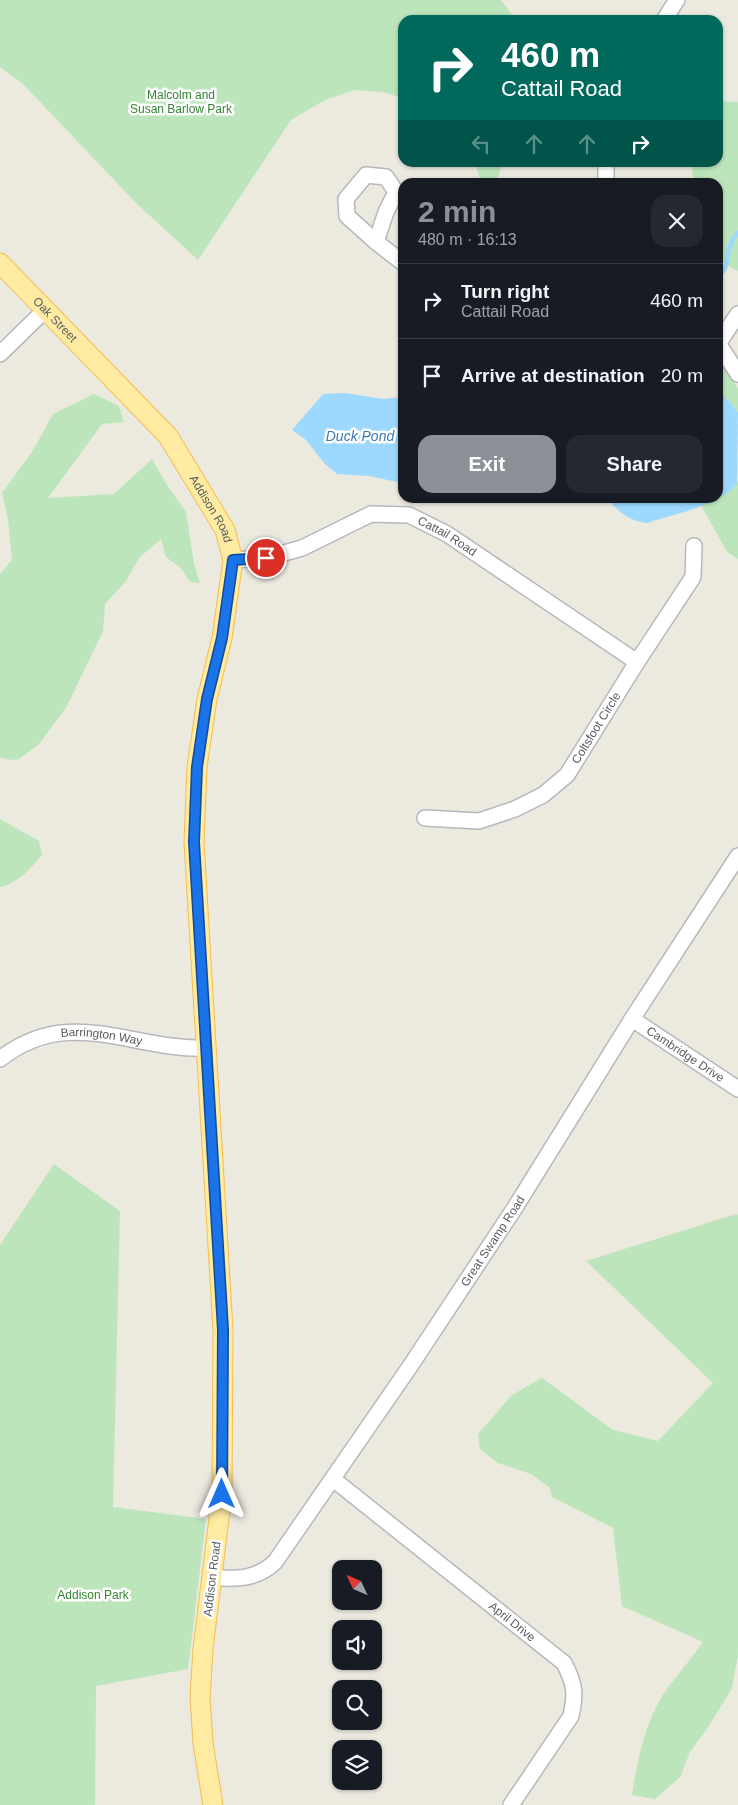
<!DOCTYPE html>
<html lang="en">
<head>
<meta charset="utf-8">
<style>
	body { margin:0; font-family:Arial,sans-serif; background:#242831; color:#f1f3f6; height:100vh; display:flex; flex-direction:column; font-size:19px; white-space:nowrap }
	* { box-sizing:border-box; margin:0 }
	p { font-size:16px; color:#9ea1a6 }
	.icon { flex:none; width:28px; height:28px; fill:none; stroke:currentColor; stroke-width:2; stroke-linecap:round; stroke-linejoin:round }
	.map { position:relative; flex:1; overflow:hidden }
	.side { position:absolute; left:398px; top:178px; width:325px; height:325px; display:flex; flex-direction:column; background:#171b24; border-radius:15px; box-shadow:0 1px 4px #0004 }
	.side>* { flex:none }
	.hud { position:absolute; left:398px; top:15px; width:325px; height:152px; border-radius:15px; box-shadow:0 1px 4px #0004; background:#00695c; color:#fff; overflow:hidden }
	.needle { width:32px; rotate:314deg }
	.tools { position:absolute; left:332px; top:1560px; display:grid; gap:10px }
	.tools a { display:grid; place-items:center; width:50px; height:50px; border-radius:10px; background:#171b24; box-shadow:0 1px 4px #0004; font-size:25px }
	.pin { position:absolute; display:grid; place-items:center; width:42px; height:42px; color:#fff; margin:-21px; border:2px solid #fff; border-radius:50%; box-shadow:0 1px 5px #0007 }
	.me { position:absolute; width:55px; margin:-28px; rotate:0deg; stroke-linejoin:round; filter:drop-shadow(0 0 4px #0008) }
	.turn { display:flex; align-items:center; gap:18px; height:105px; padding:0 20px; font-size:22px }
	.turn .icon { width:65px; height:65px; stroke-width:2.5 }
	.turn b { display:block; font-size:35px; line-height:42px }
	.lanes { display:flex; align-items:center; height:48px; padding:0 20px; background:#0003; justify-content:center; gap:25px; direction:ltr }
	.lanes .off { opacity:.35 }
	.round { display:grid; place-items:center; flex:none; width:52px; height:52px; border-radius:15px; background:#242831 }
	.head { display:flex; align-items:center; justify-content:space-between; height:85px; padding:0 20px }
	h1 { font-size:30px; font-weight:700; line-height:38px; color:#8c9099 }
	.button { display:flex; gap:10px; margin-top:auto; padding:10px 20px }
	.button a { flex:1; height:58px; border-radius:15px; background:#8c9099; color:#fff; font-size:20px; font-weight:700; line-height:58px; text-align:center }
	.button a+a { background:#242831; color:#f1f3f6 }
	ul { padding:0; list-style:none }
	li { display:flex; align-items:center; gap:15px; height:75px; padding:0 20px; border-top:1px solid #363941 }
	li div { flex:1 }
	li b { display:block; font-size:19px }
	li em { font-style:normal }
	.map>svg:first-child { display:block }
	.green { fill:#bde5bb }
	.water { fill:#9dd9ff }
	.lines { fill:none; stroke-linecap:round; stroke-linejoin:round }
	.stream { stroke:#9dd9ff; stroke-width:4.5 }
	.minor-casing { stroke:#b5b8bd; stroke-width:18 }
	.major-casing { stroke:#f3be51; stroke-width:21 }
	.minor { stroke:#fff; stroke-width:15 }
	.major { stroke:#ffeba2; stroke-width:19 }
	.route-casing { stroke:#114b97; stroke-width:12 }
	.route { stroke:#1a73e8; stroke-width:9 }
	.labels { text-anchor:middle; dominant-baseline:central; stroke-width:5; stroke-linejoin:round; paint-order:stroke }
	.park-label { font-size:12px; fill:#338633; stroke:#fff }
	.street-label { font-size:12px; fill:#585d61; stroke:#fff }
	.water-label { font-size:14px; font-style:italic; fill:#3a79b2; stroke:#fff }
</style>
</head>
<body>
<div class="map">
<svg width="738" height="1805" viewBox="0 0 738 1805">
	<rect width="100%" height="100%" fill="#ece9df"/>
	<g class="green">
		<path d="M0 0H501L516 20H402V98L383 92 355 90 325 100 291 120 198 260 135 202 23 84 0 67Z"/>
		<path d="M720 101 738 102V271L718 260V182H694L692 172 693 163 718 162V102Z"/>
		<path d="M475 163H503L496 182H481Z"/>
		<path d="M718 359 738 388V412L718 389Z"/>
		<path d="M94 394 119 406 124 422 102 424 48 498 114 494 152 459 167 485 186 512 194 564 200 583 190 582 181 568 166 557 161 539 139 558 126 581 105 604 103 631 67 706 39 744 19 759 9 760 0 757V574L12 560 8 520 2 493 32 452 53 414Z"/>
		<path d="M738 482V559L727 552 701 505 714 501Z"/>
		<path d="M0 819 39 841 42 855C31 868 17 884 0 887Z"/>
		<path d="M54 1164 120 1211 113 1507 206 1519 188 1669 96 1686 95 1805H0V1245Z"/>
		<path d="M736 1214 738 1215V1655L732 1688 709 1726 690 1752 680 1777 655 1799 632 1795C637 1762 644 1727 661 1698 673 1679 690 1661 703 1642L622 1606 613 1528 552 1497 550 1488 531 1474 498 1463 480 1449 478 1434 512 1395 542 1378 613 1430 658 1441 713 1383 586 1261Z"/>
	</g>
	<g class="water">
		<path d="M718 389 738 412 737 484C718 506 674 514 647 523 629 521 618 512 607 498H718Z"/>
		<path d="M345 393 383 399 402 397V483L369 476 337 474 325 464 305 439 292 430 323 394Z"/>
	</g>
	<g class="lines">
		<path class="stream" d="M718 278C720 275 723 272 725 268 729 256 728 242 738 233"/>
		<g class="minor-casing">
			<g id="minor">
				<path d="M664 20 677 0"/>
				<path d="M606 162V182"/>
				<path d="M376 242 386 212 396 192 386 177 366 175 346 199 347 216 376 242 402 262"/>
				<path d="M718 343 738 374"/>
				<path d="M718 344 738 314"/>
				<path d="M0 354 45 310"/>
				<path id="s1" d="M233 560 266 558 302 548 371 514 409 515 447 534 637 662"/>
				<path id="s2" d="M425 818 479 821 515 809 543 795 567 775 637 662 693 577 694 546"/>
				<path id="s3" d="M632 1019 738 1089"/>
				<path id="s4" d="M0 1059C70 1004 132 1051 207 1048"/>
				<path id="s5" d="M333 1479 564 1663C575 1684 576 1693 571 1716L511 1805"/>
				<path id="s6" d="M212 1577C236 1580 257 1579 275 1562L411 1365 516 1206 632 1019 738 856"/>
			</g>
		</g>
		<g class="major-casing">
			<g id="major">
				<path id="s7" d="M0 263 168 436 225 530 233 560 222 638 207 699 197 767 194 842 223 1330 222 1494 203 1649 200 1697 203 1743 213 1805"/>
			</g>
		</g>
		<use href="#minor" class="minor"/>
		<use href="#major" class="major"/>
	</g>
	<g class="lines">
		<g class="route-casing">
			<path id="route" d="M222 1494 223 1330 194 842 197 767 207 699 222 638 233 560 266 558"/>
		</g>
		<use href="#route" class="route"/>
	</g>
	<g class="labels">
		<g class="park-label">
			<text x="181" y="95">Malcolm and<tspan x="181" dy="14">Susan Barlow Park</tspan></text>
			<text x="93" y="1595">Addison Park</text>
		</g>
		<g class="street-label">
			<text stroke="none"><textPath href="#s7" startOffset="79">Oak Street</textPath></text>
			<text stroke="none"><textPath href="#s7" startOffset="326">Addison Road</textPath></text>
			<text stroke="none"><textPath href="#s1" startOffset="229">Cattail Road</textPath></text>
			<text stroke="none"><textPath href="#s2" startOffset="210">Coltsfoot Circle</textPath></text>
			<text stroke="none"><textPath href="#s4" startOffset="108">Barrington Way</textPath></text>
			<text stroke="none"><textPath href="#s3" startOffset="64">Cambridge Drive</textPath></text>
			<text stroke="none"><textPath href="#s6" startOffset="455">Great Swamp Road</textPath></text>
			<text transform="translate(212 1579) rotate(-83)">Addison Road</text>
			<text stroke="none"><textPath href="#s5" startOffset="229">April Drive</textPath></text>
		</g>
		<g class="water-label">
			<text x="360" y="436">Duck Pond</text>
		</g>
	</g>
</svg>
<div class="tools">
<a><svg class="needle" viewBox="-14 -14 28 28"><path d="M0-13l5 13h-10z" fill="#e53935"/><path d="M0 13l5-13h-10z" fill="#9ea1a6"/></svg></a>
<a><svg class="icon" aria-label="sound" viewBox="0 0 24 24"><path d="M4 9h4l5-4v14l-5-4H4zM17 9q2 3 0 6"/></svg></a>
<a><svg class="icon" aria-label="search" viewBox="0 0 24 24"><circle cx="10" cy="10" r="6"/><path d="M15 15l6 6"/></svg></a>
<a><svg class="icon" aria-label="layers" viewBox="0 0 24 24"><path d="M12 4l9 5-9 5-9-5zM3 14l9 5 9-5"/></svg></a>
</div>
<div class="pin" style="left:266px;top:558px;background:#d93025"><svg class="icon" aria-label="arrive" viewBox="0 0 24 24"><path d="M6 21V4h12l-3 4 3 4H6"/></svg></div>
<svg class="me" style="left:222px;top:1494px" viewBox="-20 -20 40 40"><path d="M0-17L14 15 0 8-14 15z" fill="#1a73e8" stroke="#fff" stroke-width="4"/></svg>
<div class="hud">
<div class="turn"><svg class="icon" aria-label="right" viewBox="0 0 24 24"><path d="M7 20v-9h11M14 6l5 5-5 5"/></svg><div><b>460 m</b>Cattail Road</div></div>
<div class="lanes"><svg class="icon off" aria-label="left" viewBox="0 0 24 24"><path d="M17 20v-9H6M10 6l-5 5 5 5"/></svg><svg class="icon off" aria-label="ahead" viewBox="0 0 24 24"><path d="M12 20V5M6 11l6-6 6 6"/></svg><svg class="icon off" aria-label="ahead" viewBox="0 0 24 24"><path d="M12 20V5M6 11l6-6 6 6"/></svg><svg class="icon" aria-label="right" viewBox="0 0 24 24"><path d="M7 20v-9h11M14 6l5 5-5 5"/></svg></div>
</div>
<section class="side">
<div class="head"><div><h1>2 min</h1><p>480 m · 16:13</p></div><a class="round"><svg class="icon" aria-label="close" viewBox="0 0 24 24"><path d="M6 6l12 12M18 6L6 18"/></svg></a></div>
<ul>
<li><svg class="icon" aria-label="right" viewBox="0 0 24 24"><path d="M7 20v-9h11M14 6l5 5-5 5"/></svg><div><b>Turn right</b><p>Cattail Road</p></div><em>460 m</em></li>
<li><svg class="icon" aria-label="arrive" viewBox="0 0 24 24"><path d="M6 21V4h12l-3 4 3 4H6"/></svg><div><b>Arrive at destination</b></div><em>20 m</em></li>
</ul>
<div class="button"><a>Exit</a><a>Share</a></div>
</section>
</div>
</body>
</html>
